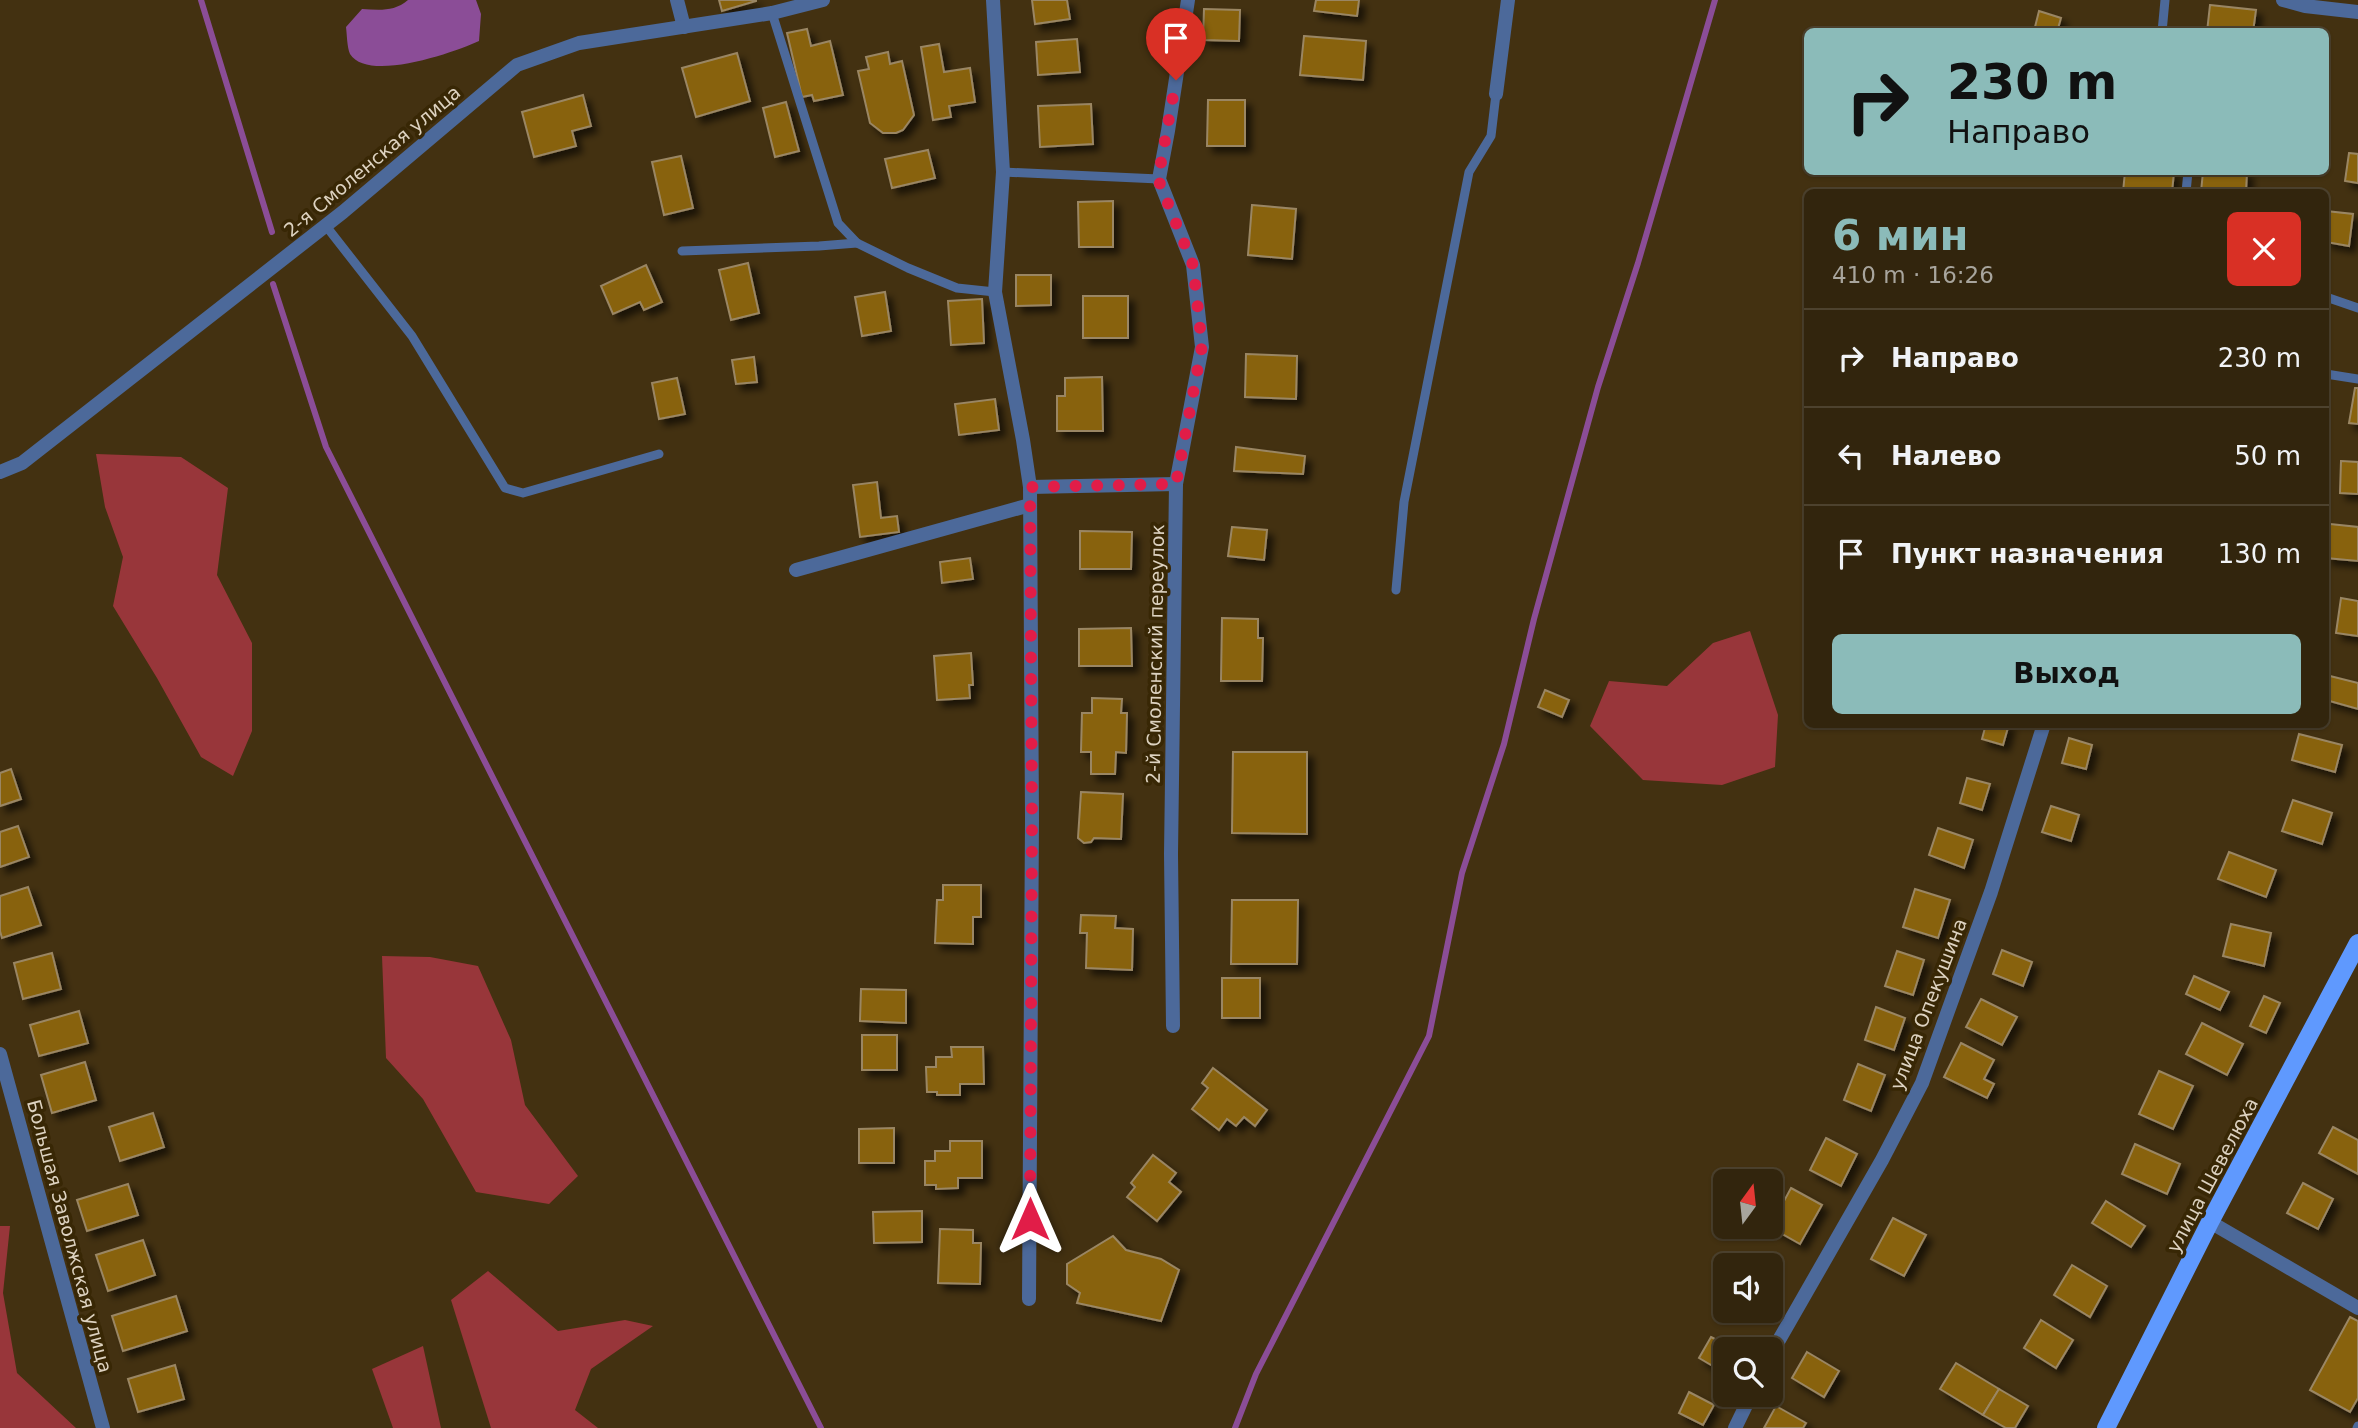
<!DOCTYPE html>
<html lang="ru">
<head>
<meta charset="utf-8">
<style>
	body { margin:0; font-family:"DejaVu Sans",sans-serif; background:#3a2d16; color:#f1f3f6; height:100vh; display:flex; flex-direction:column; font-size:26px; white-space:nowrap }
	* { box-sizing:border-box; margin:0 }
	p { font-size:23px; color:#a8a59d }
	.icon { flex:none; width:38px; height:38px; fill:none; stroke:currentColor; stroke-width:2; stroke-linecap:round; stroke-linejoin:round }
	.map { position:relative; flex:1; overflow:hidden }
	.drawer { position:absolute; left:1804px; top:189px; width:525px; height:539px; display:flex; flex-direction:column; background:#32250d; border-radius:10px; box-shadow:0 2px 5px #0004,0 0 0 2px #4d422e }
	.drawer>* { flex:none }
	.banner { position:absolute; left:1804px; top:28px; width:525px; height:147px; border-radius:10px; box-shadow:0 2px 5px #0004,0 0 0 2px #4d422e; background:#8bbbb9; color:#111; overflow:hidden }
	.needle { width:46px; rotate:15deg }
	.fabs { position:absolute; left:1713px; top:1169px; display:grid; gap:14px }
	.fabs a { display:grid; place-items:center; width:70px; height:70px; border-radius:10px; background:#32250d; box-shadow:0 2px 5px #0004,0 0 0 2px #4d422e; font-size:35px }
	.pin { position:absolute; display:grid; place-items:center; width:60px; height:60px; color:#fff; margin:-72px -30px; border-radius:50% 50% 50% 0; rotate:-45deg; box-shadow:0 0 7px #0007 }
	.pin .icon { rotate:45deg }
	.me { position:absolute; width:77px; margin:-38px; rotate:0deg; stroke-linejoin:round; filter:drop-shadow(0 0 5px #0008) }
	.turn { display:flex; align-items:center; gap:24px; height:147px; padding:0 28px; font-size:32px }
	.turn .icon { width:91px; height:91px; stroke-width:2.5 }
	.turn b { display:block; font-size:49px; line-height:60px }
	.round { display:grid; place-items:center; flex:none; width:74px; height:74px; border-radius:10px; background:#3a2d16 }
	.head { display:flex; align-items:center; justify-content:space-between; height:119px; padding:0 28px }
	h1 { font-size:42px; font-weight:700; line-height:52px; color:#8bbbb9 }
	.action { display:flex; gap:14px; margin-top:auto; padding:14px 28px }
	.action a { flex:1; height:80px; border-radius:10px; background:#8bbbb9; color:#111; font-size:28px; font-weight:700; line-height:80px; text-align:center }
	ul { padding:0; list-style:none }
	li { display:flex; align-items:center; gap:21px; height:98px; padding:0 28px; border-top:2px solid #4d422e }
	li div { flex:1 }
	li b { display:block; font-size:26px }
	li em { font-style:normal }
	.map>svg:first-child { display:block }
	.forest { fill:#98363a }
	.water { fill:#8b4d97 }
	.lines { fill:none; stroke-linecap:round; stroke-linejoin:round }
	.stream { stroke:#8b4d97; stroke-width:6 }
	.building { fill:#886208; stroke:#9a8664; stroke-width:2; filter:url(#shadow) }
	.service { stroke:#4c699a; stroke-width:9 }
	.minor { stroke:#4c699a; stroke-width:14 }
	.primary { stroke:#5f99fe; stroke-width:18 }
	.route { stroke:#e11d48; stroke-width:12; stroke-dasharray:0 21.6 }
	.labels { text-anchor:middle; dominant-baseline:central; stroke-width:7; stroke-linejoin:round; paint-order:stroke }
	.street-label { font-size:19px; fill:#ddd2c0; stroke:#382705 }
</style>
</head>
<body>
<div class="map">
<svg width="2358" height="1428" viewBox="0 0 2358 1428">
	<defs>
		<filter id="shadow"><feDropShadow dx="6" dy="6" stdDeviation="3.5" flood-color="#0009"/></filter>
	</defs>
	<rect width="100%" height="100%" fill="#433111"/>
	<g class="forest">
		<path d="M96 454 181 457 228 488 217 575 252 643V731L233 776 201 757 157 678 113 606 123 557 105 507Z"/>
		<path d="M1750 631 1778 715 1775 767 1722 785 1643 780 1590 726 1609 681 1667 686 1713 643Z"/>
		<path d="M382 956 430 957 478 966 511 1040 525 1105 578 1176 549 1204 476 1192 423 1099 386 1058Z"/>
		<path d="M0 1226H10L3 1293 17 1373 76 1428H0Z"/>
		<path d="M488 1271 558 1331 625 1320 653 1326 591 1369 575 1410 598 1428H491L451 1300Z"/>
		<path d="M423 1346 441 1428H393L372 1369Z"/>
	</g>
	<path class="water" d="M408 0H476L481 14 479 41C455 52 368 83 350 54 347 47 347 35 346 27L362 9C379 10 394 12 408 0Z"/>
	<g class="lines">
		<g class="stream">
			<path d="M201 0 272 232"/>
			<path d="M273 284 326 447 821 1428"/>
			<path d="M1235 1428 1256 1374 1429 1036 1462 873 1504 744 1534 619 1598 387 1638 263 1715 0"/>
		</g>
	</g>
	<g class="building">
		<path d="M719 0H756V1L722 11Z"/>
		<path d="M1032 0H1067L1070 19 1035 24Z"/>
		<path d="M1316 0H1359L1357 16 1314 11Z"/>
		<path d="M2210 5 2256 10 2253 32H2207Z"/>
		<path d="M1204 9 1240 10 1239 41 1203 40Z"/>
		<path d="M2039 11 2061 18 2057 32 2034 31Z"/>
		<path d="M807 29 811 46 830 41 843 95 814 101 812 95 802 97 787 33Z"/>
		<path d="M1304 36 1366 41 1363 80 1300 75Z"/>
		<path d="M1077 39 1080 72 1038 75 1036 42Z"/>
		<path d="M939 44 944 72 970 68 975 102 949 106 951 117 933 120 921 47Z"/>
		<path d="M888 52 890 64 902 61 914 115 903 130 896 133H883L870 123 858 71 869 69 866 57Z"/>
		<path d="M737 53 750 101 696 117 682 68Z"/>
		<path d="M583 95 591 126 572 131 576 146 534 157 522 112Z"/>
		<path d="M1208 100H1245V146H1207Z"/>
		<path d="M786 102 799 151 775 157 763 108Z"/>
		<path d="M1091 104 1093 144 1040 147 1038 106Z"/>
		<path d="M928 150 935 178 892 188 885 159Z"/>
		<path d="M2349 153 2358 154V183L2345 181Z"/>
		<path d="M681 156 693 208 664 215 652 162Z"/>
		<path d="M2125 172H2174L2172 192H2123Z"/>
		<path d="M2203 172H2247L2246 192H2201Z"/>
		<path d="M1113 201V247H1079L1078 202Z"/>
		<path d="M1252 205 1296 209 1292 259 1248 255Z"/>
		<path d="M2326 211 2353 214 2349 246 2326 242Z"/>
		<path d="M748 263 759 313 731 320 719 270Z"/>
		<path d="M646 265 662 302 644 310 640 302 613 314 601 286Z"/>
		<path d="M1016 275H1051V305L1016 306Z"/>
		<path d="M885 292 891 331 862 336 855 297Z"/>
		<rect x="1083" y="296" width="45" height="42"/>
		<path d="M982 299 984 343 951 345 948 301Z"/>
		<path d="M1246 354 1297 356 1296 399 1245 397Z"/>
		<path d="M754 357 757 382 736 384 732 360Z"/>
		<path d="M1102 377 1103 431H1057V396H1065V378Z"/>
		<path d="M677 378 685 414 659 419 652 383Z"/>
		<path d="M2355 388H2358V424L2349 423Z"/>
		<path d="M995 399 999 430 959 435 955 404Z"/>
		<path d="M1236 447 1305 456 1303 474 1234 471Z"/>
		<path d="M2341 461 2358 462V494L2340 493Z"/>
		<path d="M877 482 881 518 897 516 899 532 860 537 853 485Z"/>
		<path d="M2330 524 2358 527V561L2326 558Z"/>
		<path d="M1232 527 1267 530 1264 560 1228 556Z"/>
		<path d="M1080 531 1132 532 1131 569H1080Z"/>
		<path d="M970 558 973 579 942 583 940 562Z"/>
		<path d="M2341 598 2358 601V636L2336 633Z"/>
		<path d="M1222 618 1258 619V638H1263L1262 681H1221Z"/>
		<path d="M1131 628 1132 666H1079V629Z"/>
		<path d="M971 653 973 685H969L970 698 937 700 934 656Z"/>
		<path d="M2326 675 2358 683V709L2326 700Z"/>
		<path d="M1545 690 1569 700 1562 717 1538 707Z"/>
		<path d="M1092 698 1122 699 1121 713H1127L1126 753 1116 752 1115 774H1091V752H1081L1082 713H1092Z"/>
		<path d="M1986 724H2009L2003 745 1982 739Z"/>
		<path d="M2299 734 2342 745 2335 772 2292 760Z"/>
		<path d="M2069 738 2092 745 2086 769 2062 763Z"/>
		<path d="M1233 752H1307V834L1232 833Z"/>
		<path d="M11 769 21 799 0 806V773Z"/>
		<path d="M1967 778 1990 784 1982 810 1960 803Z"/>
		<path d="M1081 792 1123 794 1121 839 1094 838 1091 842 1084 843 1078 838Z"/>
		<path d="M2293 800 2332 813 2322 844 2282 831Z"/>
		<path d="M2051 806 2079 815 2071 841 2042 832Z"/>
		<path d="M18 826 29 857 0 867V832Z"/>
		<path d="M1938 828 1973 840 1964 868 1929 855Z"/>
		<path d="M2229 852 2276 870 2266 897 2218 879Z"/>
		<path d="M943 885H981V917H973V944L935 943 937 900H943Z"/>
		<path d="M28 887 41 925 2 938 0 931V896Z"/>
		<path d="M1915 889 1950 900 1938 938 1903 927Z"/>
		<path d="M1232 900H1298L1297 964H1231Z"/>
		<path d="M1081 915 1116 916 1115 928 1133 929 1132 970 1086 968 1087 933H1080Z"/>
		<path d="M2231 924 2271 933 2264 966 2223 956Z"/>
		<path d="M2002 950 2032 962 2023 986 1993 974Z"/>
		<path d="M1897 951 1924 960 1913 995 1885 986Z"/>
		<path d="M52 953 61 989 23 999 14 963Z"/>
		<path d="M2194 976 2229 992 2220 1010 2186 994Z"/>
		<rect x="1222" y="978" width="38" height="40"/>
		<path d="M861 989 906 990V1023L860 1021Z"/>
		<path d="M2264 996 2280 1003 2266 1033 2250 1026Z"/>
		<path d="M1981 999 2017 1017 2002 1045 1966 1027Z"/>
		<path d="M1876 1007 1905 1018 1894 1050 1865 1040Z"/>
		<path d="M79 1011 88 1043 39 1056 30 1025Z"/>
		<path d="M2202 1023 2243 1044 2227 1075 2186 1054Z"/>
		<rect x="862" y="1035" width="35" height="35"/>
		<path d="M1961 1043 1994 1060 1984 1079 1994 1084 1987 1098 1944 1077Z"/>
		<path d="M951 1047H983L984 1084H960V1095H937V1092H927L926 1067H936V1057H952Z"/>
		<path d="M85 1062 96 1100 52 1113 41 1075Z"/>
		<path d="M1858 1064 1885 1075 1871 1111 1844 1100Z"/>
		<path d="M1213 1068 1267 1110 1255 1126 1244 1117 1236 1126 1227 1119 1219 1130 1192 1109 1208 1088 1202 1083Z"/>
		<path d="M2159 1071 2193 1086 2173 1129 2139 1114Z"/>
		<path d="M153 1113 164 1147 120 1161 109 1127Z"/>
		<path d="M2333 1127 2358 1140V1174L2319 1153Z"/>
		<path d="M894 1128V1163H859V1129Z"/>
		<path d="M1826 1138 1857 1154 1841 1186 1810 1170Z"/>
		<path d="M950 1141H982V1178H958V1188L936 1189V1185H925V1161H935V1151H950Z"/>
		<path d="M2135 1144 2180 1164 2167 1194 2122 1174Z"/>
		<path d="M1153 1155 1176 1173 1169 1182 1181 1192 1157 1221 1127 1197 1135 1187 1131 1183Z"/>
		<path d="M2303 1183 2333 1199 2318 1229 2287 1213Z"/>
		<path d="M128 1184 138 1215 87 1231 77 1200Z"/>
		<path d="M1791 1188 1822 1205 1800 1244 1770 1227Z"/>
		<path d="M2106 1201 2145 1226 2131 1247 2092 1223Z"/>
		<path d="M922 1211V1242L874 1243 873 1212Z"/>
		<path d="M1893 1218 1926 1235 1904 1276 1871 1259Z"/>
		<path d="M940 1229 973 1230V1243H981L980 1284 938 1283Z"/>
		<path d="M1113 1236 1126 1250 1161 1259 1179 1270 1161 1321 1077 1303 1080 1293 1067 1284V1264Z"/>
		<path d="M143 1240 155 1275 108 1291 96 1255Z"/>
		<path d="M2072 1265 2107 1286 2090 1317 2054 1295Z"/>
		<path d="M176 1296 187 1331 123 1351 112 1316Z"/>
		<path d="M2350 1317 2358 1321V1398L2350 1412 2310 1390Z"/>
		<path d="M2041 1320 2073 1340 2056 1368 2024 1348Z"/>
		<path d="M1711 1337 1734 1349H1726L1725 1373 1699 1358Z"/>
		<path d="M1807 1352 1839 1371 1824 1397 1792 1378Z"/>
		<path d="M1956 1363 1999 1389 1983 1415 1940 1389Z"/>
		<path d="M175 1365 184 1399 138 1412 128 1379Z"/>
		<path d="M1999 1389 2028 1406 2015 1428H2006L1983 1415Z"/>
		<path d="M1689 1392 1714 1405 1703 1425 1679 1413Z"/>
		<path d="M1776 1406 1806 1423 1803 1428H1764Z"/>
	</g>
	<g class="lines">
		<g class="service">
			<path d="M772 13 838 223 857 243 908 268 957 288 995 292"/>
			<path d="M2162 32 2165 0"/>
			<path d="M1003 172 1159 179"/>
			<path d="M2186 192 2188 172"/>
			<path d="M326 226 412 336 505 488 523 493 659 454"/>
			<path d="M682 251 819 246 857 243"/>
			<path d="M2326 297 2358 308"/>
			<path d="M2326 374 2358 379"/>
			<path d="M1396 590 1404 502 1469 172 1491 136 1496 94"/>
			<path d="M2357 1428 2358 1426"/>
		</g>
		<g class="minor">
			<path d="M677 0 684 27"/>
			<path d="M993 0 1003 172 995 292 1023 440 1030 487 1032 819 1029 1299"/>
			<path d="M2283 0 2305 6 2358 12"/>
			<path d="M1496 94 1508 0"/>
			<path d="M0 472 22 463 343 212 517 65 579 43 772 13 823 0"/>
			<path d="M1030 487 1176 484"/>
			<path d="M796 570 1030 505"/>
			<path d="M1173 1026 1171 854 1176 484 1202 347 1193 265 1159 179 1168 131 1188 0"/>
			<path d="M0 1054 103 1428"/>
			<path d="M2210 1222 2358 1308"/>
			<path d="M1771 1354 1882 1160 1922 1083 1991 892 2044 724"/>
			<path d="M1735 1428 1751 1395"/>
		</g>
		<path class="primary" d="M2106 1428 2210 1222 2358 943"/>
	</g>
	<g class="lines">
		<path class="route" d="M1030 1219 1032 819 1030 487 1176 484 1202 346 1193 265 1158 179 1176 80"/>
	</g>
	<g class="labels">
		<g class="street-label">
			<text transform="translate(372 161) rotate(-40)">2-я Смоленская улица</text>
			<text transform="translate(1155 654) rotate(-89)">2-й Смоленский переулок</text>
			<text transform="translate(1928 1004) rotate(-69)">улица Опекушина</text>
			<text transform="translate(2212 1175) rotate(-62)">улица Шевелюха</text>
			<text transform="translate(70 1236) rotate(75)">Большая Заволжская улица</text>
		</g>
	</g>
</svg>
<div class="fabs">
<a><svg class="needle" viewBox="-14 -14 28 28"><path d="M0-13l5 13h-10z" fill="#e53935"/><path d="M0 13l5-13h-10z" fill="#a8a59d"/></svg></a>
<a><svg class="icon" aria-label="sound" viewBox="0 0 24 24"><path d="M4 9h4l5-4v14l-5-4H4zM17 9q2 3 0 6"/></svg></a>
<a><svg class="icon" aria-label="search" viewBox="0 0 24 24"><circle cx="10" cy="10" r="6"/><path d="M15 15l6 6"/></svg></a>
</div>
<div class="pin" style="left:1176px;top:80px;background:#d93025"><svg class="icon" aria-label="arrive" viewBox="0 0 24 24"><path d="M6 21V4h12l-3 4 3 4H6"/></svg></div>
<svg class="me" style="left:1030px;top:1219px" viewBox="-20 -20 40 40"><path d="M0-17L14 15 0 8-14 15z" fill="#e11d48" stroke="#fff" stroke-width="4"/></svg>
<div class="banner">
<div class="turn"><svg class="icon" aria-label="right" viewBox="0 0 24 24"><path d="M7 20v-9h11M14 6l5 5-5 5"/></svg><div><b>230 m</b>Направо</div></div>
</div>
<section class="drawer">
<div class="head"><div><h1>6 мин</h1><p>410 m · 16:26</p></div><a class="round" style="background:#d93025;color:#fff"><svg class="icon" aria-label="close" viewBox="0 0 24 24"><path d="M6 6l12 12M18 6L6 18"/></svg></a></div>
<ul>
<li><svg class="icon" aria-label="right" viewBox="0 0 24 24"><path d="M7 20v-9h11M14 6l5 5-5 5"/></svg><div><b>Направо</b></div><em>230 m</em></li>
<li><svg class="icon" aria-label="left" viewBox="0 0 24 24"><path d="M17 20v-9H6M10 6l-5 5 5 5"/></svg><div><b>Налево</b></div><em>50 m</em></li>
<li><svg class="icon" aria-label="arrive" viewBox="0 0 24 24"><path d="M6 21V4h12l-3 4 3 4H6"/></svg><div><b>Пункт назначения</b></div><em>130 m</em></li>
</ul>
<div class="action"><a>Выход</a></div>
</section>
</div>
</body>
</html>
